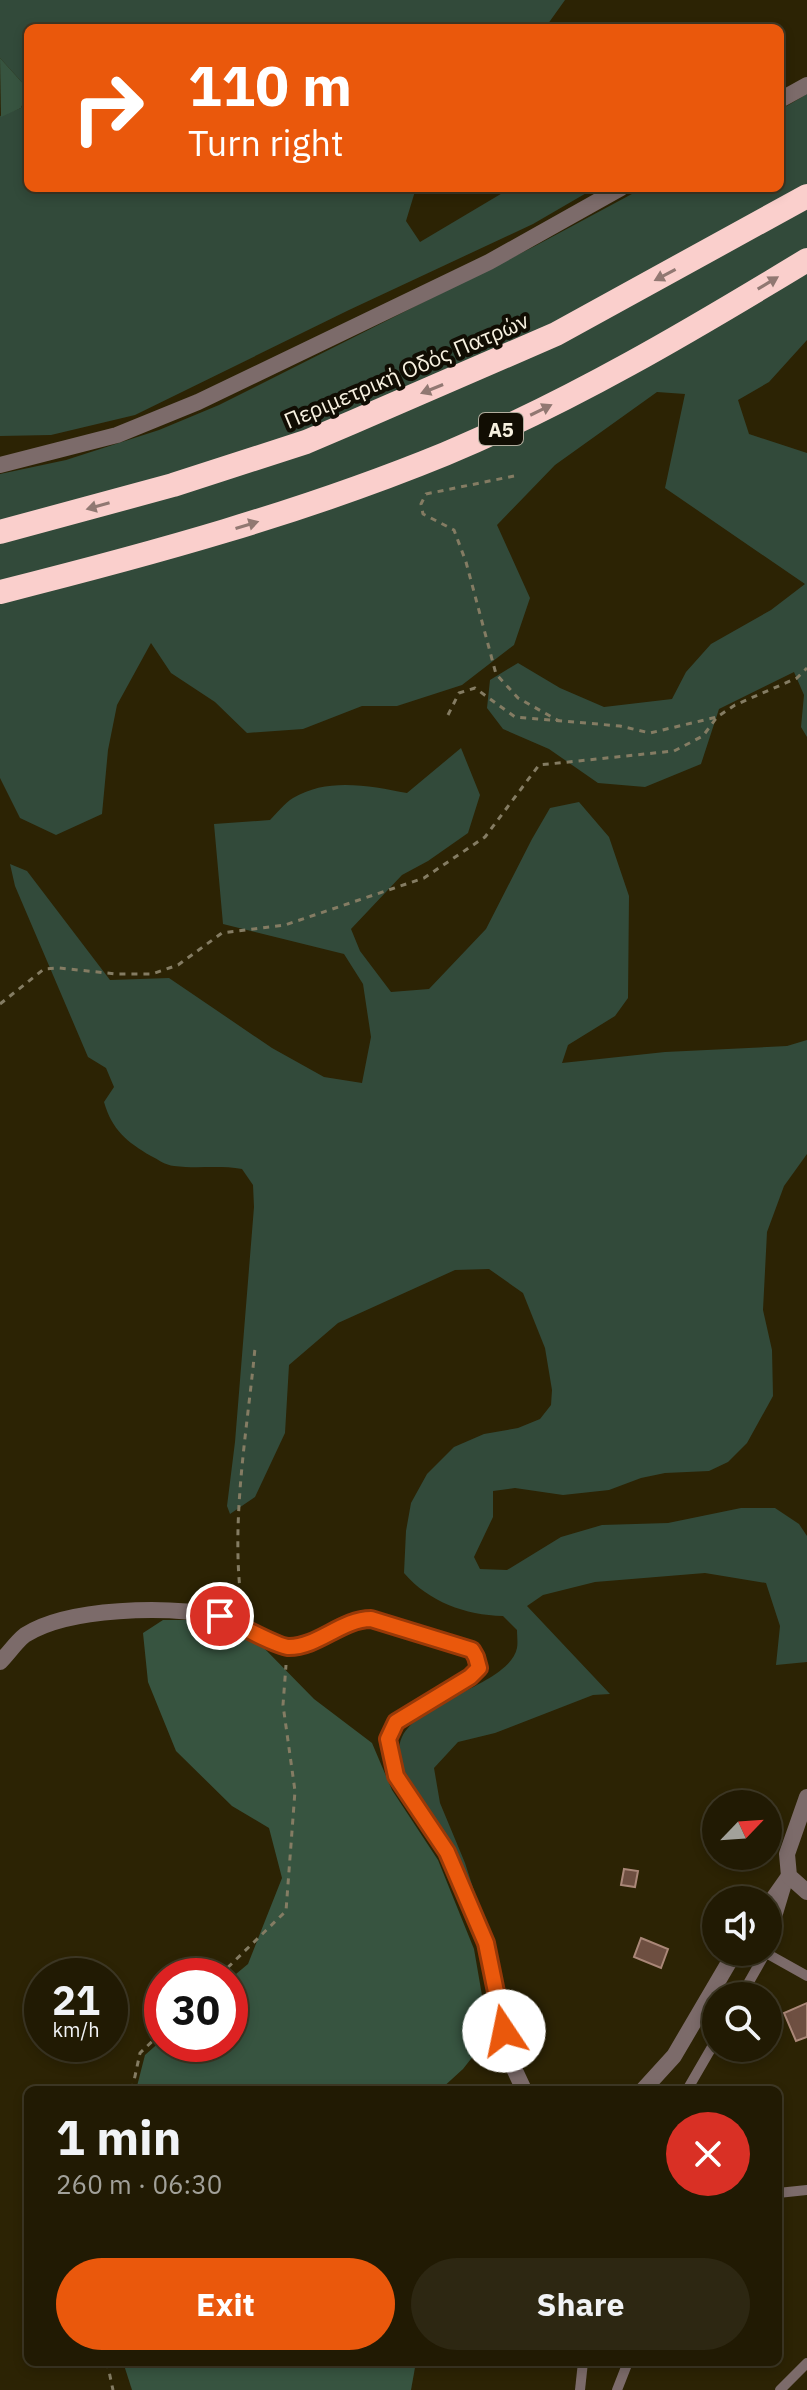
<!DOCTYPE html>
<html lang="en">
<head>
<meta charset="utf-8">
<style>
	body { margin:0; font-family:"IBM Plex Sans",sans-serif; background:#2d2712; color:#f1f3f6; height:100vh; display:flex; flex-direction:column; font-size:30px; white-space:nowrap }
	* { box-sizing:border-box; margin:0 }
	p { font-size:26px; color:#a2a19a }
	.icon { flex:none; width:44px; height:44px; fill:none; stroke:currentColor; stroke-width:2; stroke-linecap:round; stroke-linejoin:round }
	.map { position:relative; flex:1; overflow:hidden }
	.sheet { position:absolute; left:24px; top:2086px; width:758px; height:280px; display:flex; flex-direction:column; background:#211a03; border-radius:12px; box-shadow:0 4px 12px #0003,0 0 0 2px #3e3825 }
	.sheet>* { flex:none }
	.hud { position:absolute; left:24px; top:24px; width:760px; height:168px; border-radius:12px; box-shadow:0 4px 12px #0003,0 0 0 2px #3e3825; background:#ea580c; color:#fff; overflow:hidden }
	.needle { width:52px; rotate:65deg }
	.tools { position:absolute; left:702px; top:1790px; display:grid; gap:16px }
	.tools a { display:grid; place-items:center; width:80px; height:80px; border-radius:50%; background:#211a03; box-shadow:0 4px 12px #0003,0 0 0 2px #3e3825; font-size:40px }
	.speed { position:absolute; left:24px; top:1958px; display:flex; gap:16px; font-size:40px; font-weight:700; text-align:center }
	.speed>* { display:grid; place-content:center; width:104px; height:104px; border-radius:50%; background:#211a03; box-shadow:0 4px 12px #0003,0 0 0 2px #3e3825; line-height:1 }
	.speed small { font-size:20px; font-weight:400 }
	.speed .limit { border:12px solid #d22; background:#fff; color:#111 }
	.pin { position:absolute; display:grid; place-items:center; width:68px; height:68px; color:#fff; margin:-34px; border:4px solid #fff; border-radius:50%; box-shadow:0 2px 8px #0007 }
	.me { position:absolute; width:88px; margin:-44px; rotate:349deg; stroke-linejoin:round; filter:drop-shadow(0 0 6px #0008) }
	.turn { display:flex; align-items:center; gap:28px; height:168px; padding:0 32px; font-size:36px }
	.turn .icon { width:104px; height:104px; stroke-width:2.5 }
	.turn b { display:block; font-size:56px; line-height:68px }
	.round { display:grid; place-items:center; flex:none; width:84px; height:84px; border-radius:42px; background:#2d2712 }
	.overview { display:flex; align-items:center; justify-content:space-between; height:136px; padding:0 32px }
	h1 { font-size:48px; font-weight:700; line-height:60px }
	.cta { display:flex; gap:16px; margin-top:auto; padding:16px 32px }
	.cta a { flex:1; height:92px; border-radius:48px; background:#ea580c; color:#fff; font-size:32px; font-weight:700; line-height:92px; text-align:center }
	.cta a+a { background:#2d2712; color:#f1f3f6 }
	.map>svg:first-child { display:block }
	.green { fill:#324a3a }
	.forest { fill:#375440 }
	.building { fill:#6e4f41; stroke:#aa8778; stroke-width:2 }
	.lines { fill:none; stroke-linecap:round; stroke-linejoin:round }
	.path { stroke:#847c63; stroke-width:3; stroke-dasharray:6 6; stroke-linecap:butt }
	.service { stroke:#7c6b6a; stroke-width:10 }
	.minor { stroke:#7c6b6a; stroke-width:16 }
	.tertiary { stroke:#7c6b6a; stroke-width:16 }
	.motorway { stroke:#facfcc; stroke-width:24 }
	.oneway { fill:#917872 }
	.route-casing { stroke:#983908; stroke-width:20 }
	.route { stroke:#ea580c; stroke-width:14 }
	.labels { text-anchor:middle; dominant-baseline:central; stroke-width:8; stroke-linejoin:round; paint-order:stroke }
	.shield { fill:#110d03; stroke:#b2ad9e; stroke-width:2 }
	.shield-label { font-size:20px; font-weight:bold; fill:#f7f1e0 }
	.street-label { font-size:22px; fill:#f7f1e0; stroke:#110d03 }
</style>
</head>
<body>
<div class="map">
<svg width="807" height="2390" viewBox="0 0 807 2390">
	<rect width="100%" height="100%" fill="#2c2304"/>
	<g class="green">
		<path d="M0 0H565L545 28H28V89L0 58Z"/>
		<path d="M28 94V188H416L406 221 420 242 511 188H595L533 224 349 310 135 415 51 435 0 436V116L21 108Z"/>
		<path d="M807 94V340L769 382 738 400 749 434 807 453V737L801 727 804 695 794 672 719 709 701 764 645 787 598 783 549 749 503 729 487 708 490 680 518 663 560 688 604 707 672 699 686 672 711 644 771 610 805 584 665 488 685 394 657 392 555 465 497 525 530 598 514 645 462 685 397 706H362L303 729 247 733 215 702 171 673 151 643 117 705 108 750 102 814 56 835 20 818 0 778V474L66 460 159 430 219 405 535 246 643 188H780V110Z"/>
		<path d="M461 748 480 795 468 833 428 861 402 875 351 929 360 951 391 992 429 989 486 929 532 839 550 808 579 802 609 837 629 896 628 998 615 1016 568 1045 562 1063 665 1052 787 1046 807 1040V1154L784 1186 767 1232 763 1310 772 1350 773 1396 747 1443 728 1462 709 1471 665 1473 641 1478 609 1490 563 1495 515 1488 493 1491V1517L474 1557 480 1569 507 1570 561 1537 602 1525 668 1523 741 1508H775L799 1524 807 1536V1662L776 1665 780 1626 766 1583 705 1573 595 1582 543 1595 527 1606 610 1694 593 1695 495 1733 458 1742 434 1768 440 1803 465 1863 477 1900C469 1882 462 1861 452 1844 435 1817 387 1767 402 1737 422 1698 509 1685 517 1648 518 1643 517 1635 517 1630L503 1616C465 1615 429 1602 404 1573L406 1531 411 1503 427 1474 454 1447 484 1434 518 1428 540 1419 551 1405 552 1390 545 1348 523 1293 489 1269 455 1270 338 1323 289 1365 285 1433 255 1497 230 1514 227 1506 235 1442 254 1207 253 1185 242 1169C219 1165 197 1169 174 1166 165 1165 159 1160 151 1156 127 1142 112 1130 104 1102L114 1087 106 1068 88 1057 15 886 10 864 27 871 110 980 169 978 272 1048 324 1077 362 1083 371 1037 363 984 344 954 223 924 214 824 270 820C277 813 285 803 293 798 328 777 370 786 407 793Z"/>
	</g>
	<g class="forest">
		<path d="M0 58 28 89 21 108 1 117Z"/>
		<path d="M163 1620H218L262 1646 314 1699 372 1743 392 1790 438 1860 474 1949 489 2036 463 2069 440 2090H136L145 2055 162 2040V2044H230V1979L248 1964 282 1878 269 1828 232 1806 176 1751 148 1682 143 1633Z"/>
		<path d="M123 2362H416L411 2390H132Z"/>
	</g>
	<g class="building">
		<path d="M624 1869 638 1871 635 1887 621 1885Z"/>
		<path d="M641 1938 668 1949 661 1968 634 1957Z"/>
		<path d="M807 2003V2037L796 2041 784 2013Z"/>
	</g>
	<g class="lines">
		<g class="path">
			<path d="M514 476 426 494 421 504 423 514 454 530 466 562 496 674 518 698 559 721"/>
			<path d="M448 715 459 693 475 688 515 717 620 726 650 733 717 717"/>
			<path d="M0 1004 44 969 59 968 116 974H152L178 965 222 933 285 925 424 878 485 837 539 765 674 751 703 736 717 717 735 705 797 678 807 668"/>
			<path d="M242 1607C230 1522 247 1433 255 1348"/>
			<path d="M219 1976 286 1911 295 1791 283 1705 286 1665"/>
			<path d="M132 2090 140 2053 162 2032"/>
			<path d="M107 2362 113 2390"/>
		</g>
		<g class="service">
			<path d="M768 1947 786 1887"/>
			<path d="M766 1953 807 1976"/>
			<path d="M741 1996 766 1952"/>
			<path d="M687 2090 716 2040"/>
			<path d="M778 2193 807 2190"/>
			<path d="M580 2390 583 2362"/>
			<path d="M617 2390 628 2362"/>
			<path d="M780 2390 807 2363"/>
		</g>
		<g class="minor">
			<path d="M780 100 807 85"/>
			<path d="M0 465 117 435 198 402 489 262 621 188"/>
			<path d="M0 1662C8 1654 16 1642 25 1635 69 1607 167 1606 218 1616 242 1620 261 1641 285 1647 307 1652 346 1619 371 1619L472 1650 476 1657 479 1668 470 1677 396 1722 388 1739 396 1776 447 1852 486 1943 510 2060 524 2090"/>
			<path d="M768 1906 789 1876"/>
			<path d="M643 2090 674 2056 735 1952"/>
		</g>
		<path class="tertiary" d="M807 1797 787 1854 789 1876 807 1892"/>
		<g class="motorway">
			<path d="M0 532 173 485 306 442 353 422 556 334 807 196"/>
			<path d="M0 592C151 554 301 513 445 454 572 401 690 331 807 260"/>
		</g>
	</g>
	<defs><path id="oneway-solid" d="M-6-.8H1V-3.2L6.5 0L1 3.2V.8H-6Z" transform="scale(2)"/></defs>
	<g class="oneway">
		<use href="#oneway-solid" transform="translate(665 275) rotate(152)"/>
		<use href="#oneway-solid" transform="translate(768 283) rotate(-31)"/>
		<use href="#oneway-solid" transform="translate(432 389) rotate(158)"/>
		<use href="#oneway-solid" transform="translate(541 410) rotate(-26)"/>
		<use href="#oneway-solid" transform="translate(98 506) rotate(164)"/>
		<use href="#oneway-solid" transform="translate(247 525) rotate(-17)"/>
	</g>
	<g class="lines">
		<g class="route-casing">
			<path id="route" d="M220 1616C233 1622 278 1647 289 1647 318 1647 342 1619 371 1619L472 1650 476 1657 479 1668 470 1677 396 1722 388 1739 396 1776 447 1852 486 1943 504 2031"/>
		</g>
		<use href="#route" class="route"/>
	</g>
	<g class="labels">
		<rect class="shield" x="479" y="413" width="44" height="32" rx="6"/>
		<g class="shield-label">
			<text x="501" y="429">Α5</text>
		</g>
		<g class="street-label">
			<text transform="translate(406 370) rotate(-23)">Περιμετρική Οδός Πατρών</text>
		</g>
	</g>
</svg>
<div class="tools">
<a><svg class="needle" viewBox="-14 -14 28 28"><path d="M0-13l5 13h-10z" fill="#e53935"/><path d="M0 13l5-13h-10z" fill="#a2a19a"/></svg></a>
<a><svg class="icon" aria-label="sound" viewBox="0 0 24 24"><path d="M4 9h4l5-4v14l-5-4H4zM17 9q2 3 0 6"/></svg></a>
<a><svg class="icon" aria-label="search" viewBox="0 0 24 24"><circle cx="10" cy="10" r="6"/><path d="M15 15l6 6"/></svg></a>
</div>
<div class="speed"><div>21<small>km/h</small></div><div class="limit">30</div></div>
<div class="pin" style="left:220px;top:1616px;background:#d93025"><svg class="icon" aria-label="arrive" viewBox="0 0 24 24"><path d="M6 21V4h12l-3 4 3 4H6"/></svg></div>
<svg class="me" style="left:504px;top:2031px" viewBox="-20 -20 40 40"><circle r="19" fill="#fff"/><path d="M0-13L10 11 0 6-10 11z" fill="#ea580c"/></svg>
<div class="hud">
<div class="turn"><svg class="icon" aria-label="right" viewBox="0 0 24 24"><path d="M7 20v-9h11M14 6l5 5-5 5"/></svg><div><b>110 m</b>Turn right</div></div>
</div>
<section class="sheet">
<div class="overview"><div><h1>1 min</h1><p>260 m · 06:30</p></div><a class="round" style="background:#d93025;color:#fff"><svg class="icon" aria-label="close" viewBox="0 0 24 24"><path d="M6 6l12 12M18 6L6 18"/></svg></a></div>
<div class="cta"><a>Exit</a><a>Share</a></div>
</section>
</div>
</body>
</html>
